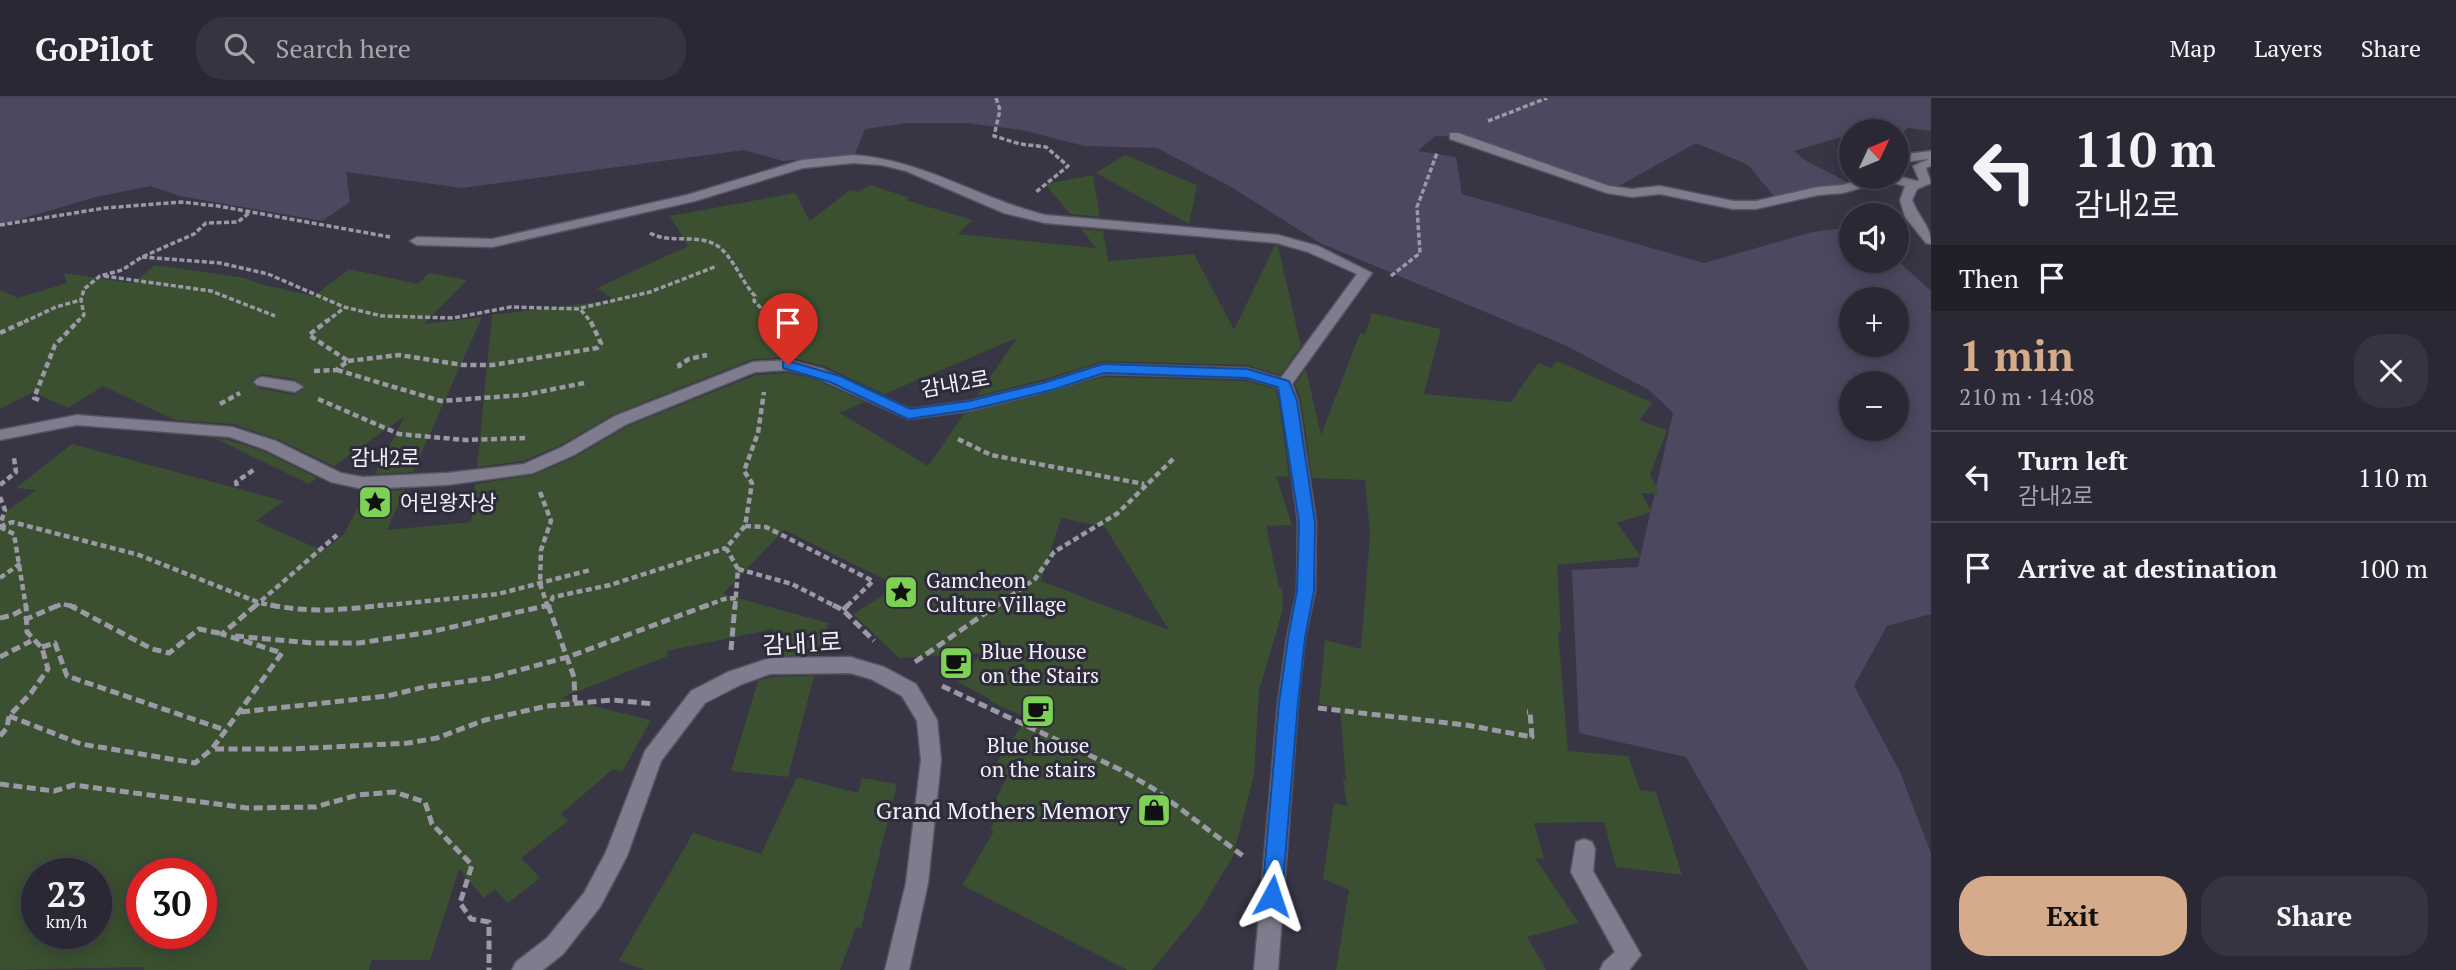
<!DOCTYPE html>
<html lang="en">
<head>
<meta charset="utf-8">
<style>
	body { margin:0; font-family:"PT Serif","Noto Sans KR",serif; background:#363440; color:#f1f3f6; height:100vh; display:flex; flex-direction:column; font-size:26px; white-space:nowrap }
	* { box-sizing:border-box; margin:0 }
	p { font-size:23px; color:#a5a6ac }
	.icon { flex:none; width:38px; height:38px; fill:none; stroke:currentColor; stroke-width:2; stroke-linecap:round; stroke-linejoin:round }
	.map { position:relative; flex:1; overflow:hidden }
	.sheet { display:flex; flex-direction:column; background:#2a2834; width:525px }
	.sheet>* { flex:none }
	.top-card { background:#2a2834; color:#f1f3f6; overflow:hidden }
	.needle { width:46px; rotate:46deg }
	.controls { position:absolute; left:1839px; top:21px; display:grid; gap:14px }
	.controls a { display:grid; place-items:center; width:70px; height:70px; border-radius:50%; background:#2a2834; box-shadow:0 4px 18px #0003,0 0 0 2px #46444f; font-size:35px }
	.speed { position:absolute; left:21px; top:760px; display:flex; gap:14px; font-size:35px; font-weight:700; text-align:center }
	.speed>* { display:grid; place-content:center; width:91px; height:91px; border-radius:50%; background:#2a2834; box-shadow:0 4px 18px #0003,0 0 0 2px #46444f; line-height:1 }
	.speed small { font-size:18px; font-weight:400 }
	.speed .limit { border:10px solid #d22; background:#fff; color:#111 }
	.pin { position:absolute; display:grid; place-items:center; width:60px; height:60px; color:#fff; margin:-72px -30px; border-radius:50% 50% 50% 0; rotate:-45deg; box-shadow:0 0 7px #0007 }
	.pin .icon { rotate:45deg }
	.me { position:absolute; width:77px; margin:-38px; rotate:5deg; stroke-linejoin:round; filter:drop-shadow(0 0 5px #0008) }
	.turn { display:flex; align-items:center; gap:24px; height:147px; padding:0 28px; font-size:32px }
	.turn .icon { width:91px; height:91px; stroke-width:2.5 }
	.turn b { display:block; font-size:49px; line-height:60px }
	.then { display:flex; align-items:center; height:66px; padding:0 28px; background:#0003; gap:14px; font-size:26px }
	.round { display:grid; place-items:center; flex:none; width:74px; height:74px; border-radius:28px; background:#363440 }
	.summary { display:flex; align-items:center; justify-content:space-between; height:119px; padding:0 28px }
	h1 { font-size:42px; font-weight:700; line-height:52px; color:#d6ab8b }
	.primary-button { display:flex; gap:14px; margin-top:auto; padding:14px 28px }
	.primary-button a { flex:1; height:80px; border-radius:28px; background:#d6ab8b; color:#111; font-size:28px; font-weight:700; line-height:80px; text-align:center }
	.primary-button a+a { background:#363440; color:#f1f3f6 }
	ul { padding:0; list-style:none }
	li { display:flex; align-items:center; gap:21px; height:91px; padding:0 28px; border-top:2px solid #46444f }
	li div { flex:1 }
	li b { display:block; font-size:26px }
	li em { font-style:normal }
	header { display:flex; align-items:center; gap:42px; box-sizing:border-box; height:98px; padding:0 35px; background:#2a2834; border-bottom:2px solid #46444f }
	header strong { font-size:33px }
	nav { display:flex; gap:38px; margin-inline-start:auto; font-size:24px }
	.search { width:490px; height:63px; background:#363440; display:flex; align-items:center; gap:18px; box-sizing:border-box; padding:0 24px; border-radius:28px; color:#a5a6ac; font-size:26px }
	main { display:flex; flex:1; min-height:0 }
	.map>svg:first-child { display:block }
	.green { fill:#4d4860; fill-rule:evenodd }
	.building { fill:#3a5030; fill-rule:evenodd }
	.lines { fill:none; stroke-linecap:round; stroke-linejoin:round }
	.minor-casing { stroke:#565362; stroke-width:3 }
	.path-far2 { stroke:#9b99a5; stroke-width:3.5; stroke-dasharray:5 2.5; stroke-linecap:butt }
	.path-far1 { stroke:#9b99a5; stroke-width:4.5; stroke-dasharray:6 3.5; stroke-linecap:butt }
	.path { stroke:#9b99a5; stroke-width:5; stroke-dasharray:9 4.5; stroke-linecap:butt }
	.minor { fill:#7f7c8d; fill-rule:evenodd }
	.route { fill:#1a73e8; stroke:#114b97; stroke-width:2 }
	.labels { text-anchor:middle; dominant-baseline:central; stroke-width:6; stroke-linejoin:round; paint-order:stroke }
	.street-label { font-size:21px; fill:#f2f0fa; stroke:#2e2b3b }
	.poi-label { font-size:21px; fill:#f2f0fa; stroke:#2e2b3b; text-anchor:start }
	.near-street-label { font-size:24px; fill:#f2f0fa; stroke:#2e2b3b }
	.near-poi-label { font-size:24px; fill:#f2f0fa; stroke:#2e2b3b; text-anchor:end }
</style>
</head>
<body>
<header>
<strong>GoPilot</strong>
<div class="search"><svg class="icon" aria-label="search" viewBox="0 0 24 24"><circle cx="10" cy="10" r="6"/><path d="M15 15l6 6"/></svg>Search here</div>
<nav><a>Map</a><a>Layers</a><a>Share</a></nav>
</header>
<main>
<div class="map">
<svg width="1931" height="872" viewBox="0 0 1931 872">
	<rect width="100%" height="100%" fill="#383545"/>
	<path class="green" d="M0 0H1931V33L1908 30 1899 37 1897 42V33H1852L1851 36 1794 53C1809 68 1831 73 1849 86L1819 88 1774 98 1748 67 1696 45 1615 90 1467 39 1435 38 1418 53 1456 59 1462 96 1704 165 1812 134 1851 129 1852 163 1897 162 1931 193V516L1887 528 1854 588 1900 674 1931 755V872H1808L1686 659 1579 635 1572 472 1638 469 1673 315 1649 292 1567 248 1320 145 1231 89 1157 50 1084 48 1022 32 966 25H909L865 31 855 56 783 63 744 52 462 90 346 74 350 104 322 123 180 98 151 88 96 99 0 127ZM1852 201H1897V247H1852ZM1852 285H1897V331H1852Z"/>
	<g class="building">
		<path d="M1125 57 1197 87 1189 126 1096 75Z"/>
		<path d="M1093 77 1100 119 1070 116 1045 86Z"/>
		<path d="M871 87 910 100 906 102 972 122 958 136 1096 150 1081 131 1103 133 1108 163 1194 156 1234 232 1275 147 1278 148 1301 248 1280 277 1247 267 1103 263 1042 282 977 298 1017 240 884 296 824 268 789 259 753 261 614 316 561 347 523 363 477 369 492 217 614 202 597 190 688 148 670 118 795 95 810 123 850 92 857 94Z"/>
		<path d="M155 167 245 180 264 187 314 198 349 171 418 186 429 175 467 182 424 226 482 219 413 374 375 376 405 318 334 368 277 341 233 326 175 322 103 288 68 310 33 294 0 311V192L18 200 67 185 64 175 133 185ZM262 276 295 281 305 290 295 297 257 290 252 282Z"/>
		<path d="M1372 215 1441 231 1424 296 1511 304 1538 265 1551 270 1557 263 1653 305 1639 322 1667 332 1650 377 1660 396 1641 395 1652 414 1617 425 1641 459 1557 467 1561 535 1558 534 1568 653 1628 658 1640 692 1656 694 1682 777 1616 769 1604 724 1534 725 1544 761 1535 760 1579 825 1527 839 1546 872H1336L1349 792 1323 781 1334 705 1347 708 1343 682 1346 683 1340 610 1319 606 1325 542 1361 551 1370 436 1365 382 1312 380 1301 303 1295 286 1306 271 1321 337 1360 235 1365 236Z"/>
		<path d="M788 275 812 280 865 304 840 315 928 368 964 316 1104 279 1246 283 1275 291 1279 304 1289 379 1276 378 1292 427 1266 428 1279 489 1282 490 1283 511 1259 593 1254 677 1233 758 1199 815 1152 872H1127L962 787 994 733 990 732 1002 706 995 703 1008 677 992 671 1027 620 989 603 990 601 958 584 981 555 899 560 853 516 898 488 784 432 723 496 828 525 819 557 765 559 774 531 666 553 668 558 561 600 651 622 622 674 613 671 561 716 568 723 521 760 540 780 508 805 495 791 484 800 459 771 430 862H372L369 872H144V869L0 872V418L36 392 16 390 72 346 284 403 256 423 323 453 344 436 366 393 405 392 387 432 471 424 475 386 534 377 575 359 628 328 756 277ZM1061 420 1105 429 1169 532 1041 483ZM37 775H96V835H37ZM142 775H201V835H142Z"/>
		<path d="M214 340 229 342 263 353 317 380 309 386Z"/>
		<path d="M814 578 788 679 731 673 758 583 770 579Z"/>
		<path d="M797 679 858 695 862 680 897 686 861 830 856 829 840 872H644L619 862 693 735 761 756Z"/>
	</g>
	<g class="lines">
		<g class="minor-casing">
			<g id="minor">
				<path d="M1450 35H1458L1609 88 1632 91 1660 88 1733 103H1756L1818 89 1842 87 1872 79 1897 78 1917 83 1919 82 1913 68 1929 61 1897 65V57L1931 53V68L1926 70 1931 85 1917 91 1912 102C1919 120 1931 128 1931 146L1926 145 1905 119 1900 102 1905 88 1885 83 1843 95 1818 97 1756 111H1733L1660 96 1632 99 1607 95 1450 41Z"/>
				<path d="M853 57C924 62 977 100 1045 117L1278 137 1318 148 1372 175 1292 286 1298 303 1316 424 1315 493 1305 540 1298 605 1278 872H1254L1278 605 1287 540 1297 493 1298 424 1282 303 1277 289 1246 280 1104 276 1052 292 969 313 908 321 813 278 788 272 755 274 627 326 574 357 533 375 447 387 363 391 331 384 264 351 230 339 77 327 0 342V332L77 317 232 329 276 343 341 375 363 379 447 375 524 366 562 349 615 318 753 264 788 262 823 271 910 311 969 303 1043 285 1103 266 1247 270 1281 280 1357 176 1308 154 1277 145 1045 125 1004 115 906 73 881 67 853 65 803 70 695 103 492 149 417 147 410 143 417 139 492 141 687 97 802 62Z"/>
				<path d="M262 279 295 284 303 289 295 294 257 287 254 284 257 281Z"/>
				<path d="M850 559 884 569 916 586 937 622 941 662 928 785 909 872H885L906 785 921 662 917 623 902 598 871 581 850 575 770 576 742 586 705 605 661 663 627 758 600 809 563 856 543 872H512L516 864 547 840 584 795 606 754 645 653 691 593 728 574 770 560Z"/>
				<path d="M1584 741 1592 744 1595 751 1593 773 1641 857 1629 872H1600L1604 864 1615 854 1571 774 1576 744Z"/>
			</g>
		</g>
		<g class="path-far2">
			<path d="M996 0 1000 12 994 38 1020 46 1046 49 1068 68 1036 94"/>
			<path d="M1488 23 1547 0"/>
			<path d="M0 127 105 110 181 104 218 108 390 139"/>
			<path d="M650 135C671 147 699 134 719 149 734 161 742 184 755 198L754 203 765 214 778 218 780 224"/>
			<path d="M142 159 220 165 268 176 344 209 382 218 453 220 511 209 580 211 591 224"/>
			<path d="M104 178 211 193 275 218"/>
			<path d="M1391 178 1420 155 1417 109 1437 55"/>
			<path d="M581 210 650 194 717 168"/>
			<path d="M24 224 56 209 81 202"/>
			<path d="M77 224 84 217 81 202 84 191 100 178 122 172 142 159 194 136 206 125 238 124 249 115"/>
			<path d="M326 224 344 210"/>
		</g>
		<g class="path-far1">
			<path d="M780 222 785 236 784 243"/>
			<path d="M0 235 28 222"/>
			<path d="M348 263 399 257 463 267H493L597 250 601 245 590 222"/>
			<path d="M680 270 679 267 689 261 707 257"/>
			<path d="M337 272 441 303 524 297 584 285"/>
			<path d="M314 273 336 272 348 263 309 237 328 222"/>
			<path d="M318 301 399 336 465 342 525 340"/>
			<path d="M39 302 34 300 55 247 79 222"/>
			<path d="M220 306 240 295"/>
			<path d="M958 341 991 357 1144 386"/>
			<path d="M0 387 16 374 14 360"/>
			<path d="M237 388 236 384 255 371"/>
			<path d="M540 394 551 423 541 452 540 486 548 509"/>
			<path d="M0 399 5 412 0 427"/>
			<path d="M745 428 766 429 873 483 846 509"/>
			<path d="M0 429 12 424 139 457 260 505 280 509"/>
			<path d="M0 429 14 436 26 509"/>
			<path d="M738 471 792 486 837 509"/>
			<path d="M0 480 21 465"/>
			<path d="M55 509 62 506 76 509"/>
			<path d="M254 509 337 437"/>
			<path d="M368 509 498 496 590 472"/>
			<path d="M545 509 549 508 553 499 610 487 726 450"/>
			<path d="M703 509 724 501 736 500"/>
			<path d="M735 509 738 471 726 450 745 428 752 385 744 373 758 335 764 294"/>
			<path d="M995 509 1035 481 1054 454 1118 415 1175 359"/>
		</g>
		<g class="path">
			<path d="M69 507 152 551 169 555 199 531 223 536"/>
			<path d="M256 507 222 536 282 555 212 651H292L408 645 437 640 485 622 547 608 613 602 654 606"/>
			<path d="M271 507C309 515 344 512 383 507"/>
			<path d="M548 507 574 579 575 604"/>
			<path d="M833 507 843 512 874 543"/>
			<path d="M843 512 848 507"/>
			<path d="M0 520 13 517 27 509"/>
			<path d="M24 522 59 507"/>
			<path d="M235 538 312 545H359L430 534 549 507"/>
			<path d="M42 549 55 545 67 578 225 632"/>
			<path d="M731 552 735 507"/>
			<path d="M0 559 31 543"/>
			<path d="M915 564 997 507"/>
			<path d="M942 588 1121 672 1154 691 1243 758"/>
			<path d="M1318 610 1466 627 1532 639 1530 614H1527"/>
			<path d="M241 614 387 598 425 589 490 580 568 559 708 507"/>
			<path d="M9 618 81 646 195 665 212 651"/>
			<path d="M0 638 7 630 9 618 31 595 48 571 42 550 27 534 26 507"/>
			<path d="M0 686 54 693 74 687 247 710 315 709 358 697 394 694 425 704 432 726 472 767 460 805 471 821 489 824V872"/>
		</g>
		<use href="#minor" class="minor"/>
	</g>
	<path class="route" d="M788 263 840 278 910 311 969 303 1043 285 1103 266 1247 271 1289 283 1297 303 1315 424 1314 493 1305 540 1298 605 1282 798 1279 805 1272 808 1265 805 1262 798 1279 605 1288 540 1297 493 1299 424 1278 289 1247 280 1104 275 1052 292 969 312 908 321 830 284 783 270V264Z"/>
	<defs>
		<g id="sight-square" transform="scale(1.75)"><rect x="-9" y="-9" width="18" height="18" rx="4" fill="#7dd154" stroke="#2e2b3b"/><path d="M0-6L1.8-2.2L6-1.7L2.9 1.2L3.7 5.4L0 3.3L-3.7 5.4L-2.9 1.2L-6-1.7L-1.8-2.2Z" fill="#111"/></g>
		<g id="cafe-square" transform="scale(1.75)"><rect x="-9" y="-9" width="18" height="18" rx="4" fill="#7dd154" stroke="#2e2b3b"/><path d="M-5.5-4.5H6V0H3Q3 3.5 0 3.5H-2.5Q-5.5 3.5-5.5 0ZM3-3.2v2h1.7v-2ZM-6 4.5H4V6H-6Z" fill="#111"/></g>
		<g id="shop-square" transform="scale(1.75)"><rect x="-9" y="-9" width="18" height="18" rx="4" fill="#7dd154" stroke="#2e2b3b"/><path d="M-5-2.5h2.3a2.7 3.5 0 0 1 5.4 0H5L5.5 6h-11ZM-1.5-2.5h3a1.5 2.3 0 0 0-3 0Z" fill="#111"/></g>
	</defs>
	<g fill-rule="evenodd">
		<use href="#sight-square" x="375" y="404"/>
		<use href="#sight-square" x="901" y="494"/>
		<use href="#cafe-square" x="956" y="565"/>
		<use href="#cafe-square" x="1038" y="613"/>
		<use href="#shop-square" x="1154" y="712"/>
	</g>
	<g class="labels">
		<g class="street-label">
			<text transform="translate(955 285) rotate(-10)">감내2로</text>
			<text x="385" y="359">감내2로</text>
		</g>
		<g class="poi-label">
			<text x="400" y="404">어린왕자상</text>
			<text x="926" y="482">Gamcheon<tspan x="926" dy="24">Culture Village</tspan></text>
			<text x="981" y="553">Blue House<tspan x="981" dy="24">on the Stairs</tspan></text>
			<text x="1038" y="647" text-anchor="middle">Blue house<tspan x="1038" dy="24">on the stairs</tspan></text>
		</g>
		<g class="near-street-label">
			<text transform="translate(802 545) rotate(-3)">감내1로</text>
		</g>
		<g class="near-poi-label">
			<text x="1130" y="712">Grand Mothers Memory</text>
		</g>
	</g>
</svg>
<div class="controls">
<a><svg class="needle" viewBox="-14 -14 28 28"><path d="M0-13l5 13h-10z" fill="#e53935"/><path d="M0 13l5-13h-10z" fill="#a5a6ac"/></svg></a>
<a><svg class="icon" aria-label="sound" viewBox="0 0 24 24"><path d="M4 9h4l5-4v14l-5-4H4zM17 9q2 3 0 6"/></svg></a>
<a>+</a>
<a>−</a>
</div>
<div class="speed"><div>23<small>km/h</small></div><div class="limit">30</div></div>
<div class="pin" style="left:788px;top:267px;background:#d93025"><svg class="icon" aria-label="arrive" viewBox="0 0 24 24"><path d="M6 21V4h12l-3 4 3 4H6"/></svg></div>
<svg class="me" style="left:1272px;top:798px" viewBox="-20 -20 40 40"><path d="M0-17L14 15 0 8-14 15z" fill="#1a73e8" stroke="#fff" stroke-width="4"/></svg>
</div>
<section class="sheet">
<div class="top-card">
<div class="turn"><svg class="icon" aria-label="left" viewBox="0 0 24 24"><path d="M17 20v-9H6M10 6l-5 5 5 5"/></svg><div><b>110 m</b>감내2로</div></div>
<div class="then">Then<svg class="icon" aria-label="arrive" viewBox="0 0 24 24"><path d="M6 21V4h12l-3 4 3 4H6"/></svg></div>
</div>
<div class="summary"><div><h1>1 min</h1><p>210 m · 14:08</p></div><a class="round"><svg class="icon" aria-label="close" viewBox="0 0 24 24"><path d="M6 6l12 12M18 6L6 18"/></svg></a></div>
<ul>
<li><svg class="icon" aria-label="left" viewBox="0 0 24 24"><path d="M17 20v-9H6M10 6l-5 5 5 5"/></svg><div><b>Turn left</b><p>감내2로</p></div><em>110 m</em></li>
<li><svg class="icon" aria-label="arrive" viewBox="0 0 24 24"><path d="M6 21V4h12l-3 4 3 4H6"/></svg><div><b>Arrive at destination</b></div><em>100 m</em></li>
</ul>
<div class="primary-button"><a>Exit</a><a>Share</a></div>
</section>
</main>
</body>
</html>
